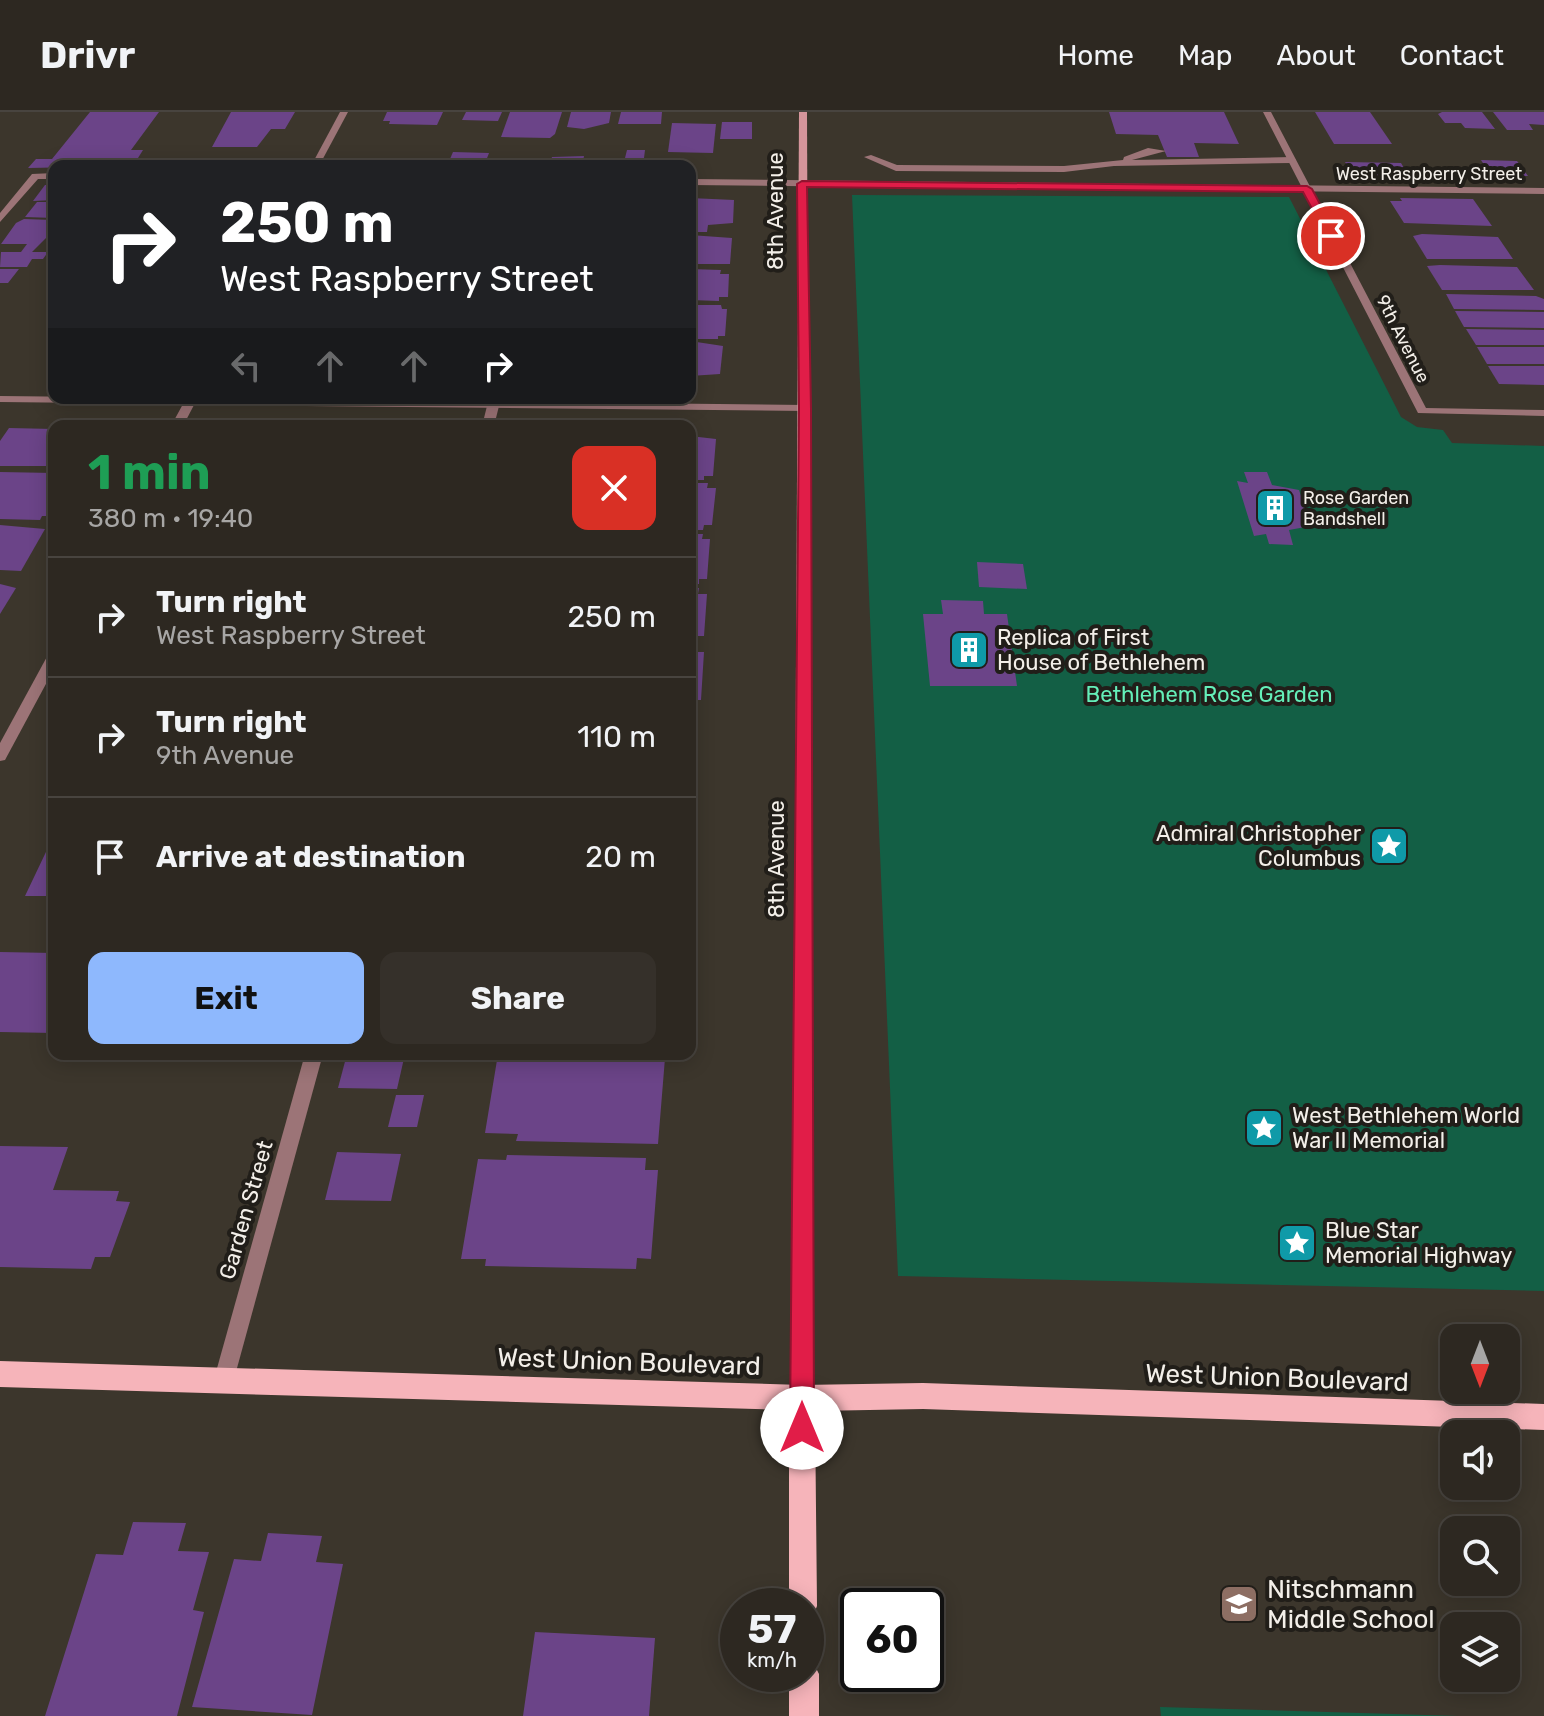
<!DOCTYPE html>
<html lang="en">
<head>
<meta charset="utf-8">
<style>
	body { margin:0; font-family:Rubik,sans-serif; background:#35302a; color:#f1f3f6; height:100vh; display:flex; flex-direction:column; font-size:30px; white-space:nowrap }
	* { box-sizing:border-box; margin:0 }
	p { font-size:26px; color:#a7a6a5 }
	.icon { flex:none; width:44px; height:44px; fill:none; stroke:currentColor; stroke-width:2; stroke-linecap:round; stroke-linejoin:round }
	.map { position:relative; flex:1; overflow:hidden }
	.details { position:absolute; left:48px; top:308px; width:648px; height:640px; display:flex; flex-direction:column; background:#2d2821; border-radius:16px; box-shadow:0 4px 20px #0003,0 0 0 2px #48443f }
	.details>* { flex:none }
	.hud { position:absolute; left:48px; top:48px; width:648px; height:244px; border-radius:16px; box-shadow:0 4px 20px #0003,0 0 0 2px #48443f; background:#202124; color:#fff; overflow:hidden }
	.needle { width:52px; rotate:180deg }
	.tools { position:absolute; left:1440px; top:1212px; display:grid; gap:16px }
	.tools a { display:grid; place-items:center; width:80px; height:80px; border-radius:16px; background:#2d2821; box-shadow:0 4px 20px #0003,0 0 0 2px #48443f; font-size:40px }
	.speed { position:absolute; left:720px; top:1476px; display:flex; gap:16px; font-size:40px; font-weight:700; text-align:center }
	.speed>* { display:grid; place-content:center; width:104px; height:104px; border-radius:50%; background:#2d2821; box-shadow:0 4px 20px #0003,0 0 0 2px #48443f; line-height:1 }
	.speed small { font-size:20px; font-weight:400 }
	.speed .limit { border:4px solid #111; border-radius:12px; background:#fff; color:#111 }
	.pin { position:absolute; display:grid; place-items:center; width:68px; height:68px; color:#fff; margin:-34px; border:4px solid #fff; border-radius:50%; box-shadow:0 2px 8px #0007 }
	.me { position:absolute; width:88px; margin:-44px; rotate:0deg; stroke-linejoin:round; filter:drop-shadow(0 0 6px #0008) }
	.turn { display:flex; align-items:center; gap:28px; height:168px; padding:0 40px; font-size:36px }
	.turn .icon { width:104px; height:104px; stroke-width:2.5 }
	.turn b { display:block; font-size:56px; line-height:68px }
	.lanes { display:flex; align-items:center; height:76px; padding:0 40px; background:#0003; justify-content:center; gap:40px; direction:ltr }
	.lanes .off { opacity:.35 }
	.round { display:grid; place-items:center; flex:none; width:84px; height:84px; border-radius:16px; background:#35302a }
	.overview { display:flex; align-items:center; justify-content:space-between; height:136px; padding:0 40px }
	h1 { font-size:48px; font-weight:700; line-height:60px; color:#1e9e55 }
	.action { display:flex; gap:16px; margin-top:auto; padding:16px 40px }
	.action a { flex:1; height:92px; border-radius:16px; background:#8eb8fd; color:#111; font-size:32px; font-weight:700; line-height:92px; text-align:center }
	.action a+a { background:#35302a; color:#f1f3f6 }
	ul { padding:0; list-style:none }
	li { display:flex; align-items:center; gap:24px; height:120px; padding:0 40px; border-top:2px solid #48443f }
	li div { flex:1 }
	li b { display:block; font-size:30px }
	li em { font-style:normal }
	header { display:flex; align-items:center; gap:48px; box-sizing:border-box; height:112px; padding:0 40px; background:#2d2821; border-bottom:2px solid #48443f }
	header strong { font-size:38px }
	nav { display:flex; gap:44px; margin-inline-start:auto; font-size:28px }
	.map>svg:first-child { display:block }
	.green { fill:#135f45 }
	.building { fill:#6b4488 }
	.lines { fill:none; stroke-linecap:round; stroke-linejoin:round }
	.lane { fill:#9c7477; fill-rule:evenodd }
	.street { fill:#9c7477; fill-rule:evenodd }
	.secondary { fill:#d5959b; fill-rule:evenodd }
	.primary { fill:#f6b4ba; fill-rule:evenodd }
	.route { fill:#e11d48; stroke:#92132f; stroke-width:2 }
	.labels { text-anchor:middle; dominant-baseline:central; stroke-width:8; stroke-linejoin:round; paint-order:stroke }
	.far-street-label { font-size:18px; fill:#f3efe9; stroke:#211e19 }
	.far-poi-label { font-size:18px; fill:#f3efe9; stroke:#211e19; text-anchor:start }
	.street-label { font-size:22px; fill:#f3efe9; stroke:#211e19 }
	.poi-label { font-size:22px; fill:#f3efe9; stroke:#211e19; text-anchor:start }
	.park-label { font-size:22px; fill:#64efb9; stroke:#211e19 }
	.near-street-label { font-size:26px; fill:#f3efe9; stroke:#211e19 }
	.near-poi-label { font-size:26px; fill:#f3efe9; stroke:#211e19; text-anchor:start }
</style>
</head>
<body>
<header>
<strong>Drivr</strong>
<nav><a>Home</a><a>Map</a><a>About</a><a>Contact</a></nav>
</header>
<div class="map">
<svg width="1544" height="1604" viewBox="0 0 1544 1604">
	<rect width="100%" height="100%" fill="#3c362c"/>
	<g class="green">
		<path d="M852 83 1289 85 1401 305 1417 315 1443 318 1452 331 1544 334V1179L898 1164Z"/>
		<path d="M1160 1595 1459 1604H1161Z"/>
	</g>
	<g class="building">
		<path d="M90 0H159L131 38H143L133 54 28 56 36 47H52Z"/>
		<path d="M231 0H295L285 17H271L257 35H212Z"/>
		<path d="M387 0H443L437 13 389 12 390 9H383Z"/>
		<path d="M466 0H502L498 9 462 8Z"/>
		<path d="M510 0H562L555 22 550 26 501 25Z"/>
		<path d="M571 0H611L609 11 584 17 567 15Z"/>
		<path d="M621 0H662L661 12H618Z"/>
		<path d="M1109 0H1224L1239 32 1194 31 1199 45H1167L1158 23 1116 22Z"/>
		<path d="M1315 0H1370L1392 32H1334Z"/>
		<path d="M1442 0H1482L1495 17 1465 16 1461 11H1445L1438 2Z"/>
		<path d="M1493 0H1544V13L1529 12 1533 18H1507Z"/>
		<path d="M722 10H752V27H720Z"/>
		<path d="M672 11 716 12 713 41 668 40Z"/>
		<path d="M627 38H645L644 46H654L653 54H623Z"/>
		<path d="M453 40 489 41 484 54H447Z"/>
		<path d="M584 44 582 54H549L552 45Z"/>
		<path d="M1481 48 1517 49 1528 64H1491Z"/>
		<path d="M1345 50 1401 51 1411 68H1370L1363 56H1349Z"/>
		<path d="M45 73H54V88L33 89Z"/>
		<path d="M690 86 734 88 733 111 708 113 707 120H690Z"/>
		<path d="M1400 86 1473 87 1492 114 1404 111 1390 89H1402Z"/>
		<path d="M37 90H54V106L25 105Z"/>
		<path d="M24 107 54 108V118L32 140H48L43 147H32L27 155H0L1 140H21L27 132H1L16 111Z"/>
		<path d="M1422 122 1498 125 1513 147H1427L1413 124Z"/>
		<path d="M690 123 732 126 730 152H690Z"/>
		<path d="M1440 153 1517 155 1534 178H1442L1427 154Z"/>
		<path d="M0 157H19L8 171H0Z"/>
		<path d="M690 157 721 158 720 162H729L728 185H719V189L690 188Z"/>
		<path d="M1446 182 1536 184 1544 187V198L1454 197Z"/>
		<path d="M690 193H721L722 197H727L725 224H718V227H690Z"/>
		<path d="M1455 199 1544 200V216L1464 215Z"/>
		<path d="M1466 217 1544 218V233H1476Z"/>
		<path d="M690 229 723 234 720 262 690 264Z"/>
		<path d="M1477 235H1544V252H1487Z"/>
		<path d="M1488 254H1544V273L1499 272Z"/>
		<path d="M9 316 54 317V354H0V329Z"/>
		<path d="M690 324 716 327 713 364H704V368H690Z"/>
		<path d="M0 360 54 361V399L51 404H42L40 408 0 407Z"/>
		<path d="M1244 360H1267L1272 373 1299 378 1311 414 1289 418 1293 433 1269 432 1266 422 1254 424 1237 369 1248 371Z"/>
		<path d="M690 371H708L707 376H716L712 413H704L703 418H690Z"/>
		<path d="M0 413 45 417 21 459 0 458Z"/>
		<path d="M690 422H703L702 427H710L707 467H699V472H690Z"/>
		<path d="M977 450 1023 452 1027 477 979 475Z"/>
		<path d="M0 472 16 476 0 502Z"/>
		<path d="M690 476H699L698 482H707L704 524H694V530H690Z"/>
		<path d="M941 488 983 489 984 502H1007L1017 574H930L923 502H943Z"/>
		<path d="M690 535 697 536 696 540H704L701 588H690Z"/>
		<path d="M690 609H698L694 661H690Z"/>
		<path d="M54 723V784H25L45 742Z"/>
		<path d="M0 840 54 841V921L0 920Z"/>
		<path d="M347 942H405L397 977 338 976Z"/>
		<path d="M498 942H649L648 946H665L658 1032 516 1029 518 1022 485 1021Z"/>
		<path d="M396 983H424L417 1015H388Z"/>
		<path d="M0 1034 68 1035 53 1078 119 1079 116 1089 130 1090 110 1145H95L91 1157 0 1155Z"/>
		<path d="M337 1040 401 1042 391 1089 325 1088Z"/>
		<path d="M507 1043 646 1046 645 1058H658L651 1147 637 1146 636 1157 485 1154 486 1147H461L478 1047 506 1048Z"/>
		<path d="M133 1410 186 1411 178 1439 209 1440 193 1498 204 1500 177 1604H45L96 1442 123 1443Z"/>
		<path d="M268 1421 322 1424 316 1450 343 1452 312 1603 192 1595 234 1447 261 1449Z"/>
		<path d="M535 1520 655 1526 649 1604H523Z"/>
	</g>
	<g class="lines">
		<g class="lane">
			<path d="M1148 36 1166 39 1132 48 1292 45 1296 48 1292 51 1114 54 1064 60 896 59 864 45 871 43 897 53 1064 54 1123 48 1124 45Z"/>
			<path d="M54 61V67H38L0 110V101L32 62Z"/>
			<path d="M690 67 1544 76V82L690 73Z"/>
			<path d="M489 286H501L494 314H482Z"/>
			<path d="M305 942H323L234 1267 231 1274 224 1277 217 1274 214 1267Z"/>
		</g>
		<g class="street">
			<path d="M340 0H348L319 54H311Z"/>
			<path d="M1263 0H1271L1426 296 1544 298V304L1418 301Z"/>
			<path d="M0 284 805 293 811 296 805 299 194 293 183 314H171L183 292 0 290Z"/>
			<path d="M54 539V557L5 648 0 649V631L49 541Z"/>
		</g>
		<path class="secondary" d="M799 0H807L812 1286 809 1293 802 1296 795 1293 792 1286Z"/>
		<g class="primary">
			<path d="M0 1249 802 1273 923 1271 1544 1292V1318L923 1297 815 1299 817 1494 813 1504 806 1507V1494H789V1298L0 1275Z"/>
			<path d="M806 1548 814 1552 819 1562V1604H789V1562H806Z"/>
		</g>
	</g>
	<path class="route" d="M802 69 1307 74 1312 77 1337 124 1328 126 1303 80 807 75 811 296 814 1316 811 1324 802 1328 794 1324 790 1316 799 296 797 72Z"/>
	<defs>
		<g id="building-square" transform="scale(2)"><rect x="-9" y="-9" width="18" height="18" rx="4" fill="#0f9aa8" stroke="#211e19"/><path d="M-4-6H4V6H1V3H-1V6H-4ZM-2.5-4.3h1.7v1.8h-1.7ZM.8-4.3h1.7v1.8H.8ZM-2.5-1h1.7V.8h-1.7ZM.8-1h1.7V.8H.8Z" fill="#fff"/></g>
		<g id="sight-square" transform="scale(2)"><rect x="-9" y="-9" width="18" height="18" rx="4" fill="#0f9aa8" stroke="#211e19"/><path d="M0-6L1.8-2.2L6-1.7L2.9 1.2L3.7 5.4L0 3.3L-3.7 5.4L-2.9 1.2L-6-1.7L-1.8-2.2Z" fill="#fff"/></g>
		<g id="school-square" transform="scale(2)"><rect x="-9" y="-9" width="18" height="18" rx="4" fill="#8d6e63" stroke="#211e19"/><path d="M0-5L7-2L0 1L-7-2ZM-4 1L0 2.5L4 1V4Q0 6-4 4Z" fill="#fff"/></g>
	</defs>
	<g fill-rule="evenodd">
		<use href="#building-square" x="1275" y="396"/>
		<use href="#building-square" x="969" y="538"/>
		<use href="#sight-square" x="1389" y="734"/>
		<use href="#sight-square" x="1264" y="1016"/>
		<use href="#sight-square" x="1297" y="1131"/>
		<use href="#school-square" x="1239" y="1492"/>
	</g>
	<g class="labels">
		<g class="far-street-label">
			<text x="1429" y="62">West Raspberry Street</text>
			<text transform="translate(1403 227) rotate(63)">9th Avenue</text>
		</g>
		<g class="far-poi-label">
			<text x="1303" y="386">Rose Garden<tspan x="1303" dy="21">Bandshell</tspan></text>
		</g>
		<g class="street-label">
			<text transform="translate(775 99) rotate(-90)">8th Avenue</text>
			<text transform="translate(776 747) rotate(-90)">8th Avenue</text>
			<text transform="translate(246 1098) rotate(-74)">Garden Street</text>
		</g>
		<g class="poi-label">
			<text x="997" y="525">Replica of First<tspan x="997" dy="25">House of Bethlehem</tspan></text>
			<text x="1361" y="721" text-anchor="end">Admiral Christopher<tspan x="1361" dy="25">Columbus</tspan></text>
			<text x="1292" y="1003">West Bethlehem World<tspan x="1292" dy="25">War II Memorial</tspan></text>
			<text x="1325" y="1118">Blue Star<tspan x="1325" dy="25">Memorial Highway</tspan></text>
		</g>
		<g class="park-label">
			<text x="1209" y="582">Bethlehem Rose Garden</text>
		</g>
		<g class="near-street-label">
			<text transform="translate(629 1250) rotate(2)">West Union Boulevard</text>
			<text transform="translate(1277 1266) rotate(2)">West Union Boulevard</text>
		</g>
		<g class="near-poi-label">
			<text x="1267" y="1477">Nitschmann<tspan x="1267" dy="30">Middle School</tspan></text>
		</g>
	</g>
</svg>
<div class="tools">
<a><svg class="needle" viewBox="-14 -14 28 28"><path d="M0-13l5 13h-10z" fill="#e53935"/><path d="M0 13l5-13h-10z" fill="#a7a6a5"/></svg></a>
<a><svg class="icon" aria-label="sound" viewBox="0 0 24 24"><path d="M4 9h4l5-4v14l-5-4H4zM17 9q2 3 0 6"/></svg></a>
<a><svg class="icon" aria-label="search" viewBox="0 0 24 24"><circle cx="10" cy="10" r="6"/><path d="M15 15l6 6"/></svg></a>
<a><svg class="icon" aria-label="layers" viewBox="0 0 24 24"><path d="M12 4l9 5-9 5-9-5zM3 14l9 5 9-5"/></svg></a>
</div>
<div class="speed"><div>57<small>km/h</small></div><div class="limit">60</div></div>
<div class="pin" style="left:1331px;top:124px;background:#d93025"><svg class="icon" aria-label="arrive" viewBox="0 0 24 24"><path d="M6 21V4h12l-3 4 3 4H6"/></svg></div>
<svg class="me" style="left:802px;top:1316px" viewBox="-20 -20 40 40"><circle r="19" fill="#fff"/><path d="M0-13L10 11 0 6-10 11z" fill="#e11d48"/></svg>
<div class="hud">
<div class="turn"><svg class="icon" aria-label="right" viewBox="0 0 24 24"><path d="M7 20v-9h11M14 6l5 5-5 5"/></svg><div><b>250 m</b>West Raspberry Street</div></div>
<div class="lanes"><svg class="icon off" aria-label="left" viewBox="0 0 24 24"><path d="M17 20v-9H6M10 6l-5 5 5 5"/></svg><svg class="icon off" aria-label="ahead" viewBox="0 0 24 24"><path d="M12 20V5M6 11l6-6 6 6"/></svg><svg class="icon off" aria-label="ahead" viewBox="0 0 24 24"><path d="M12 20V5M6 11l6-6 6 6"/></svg><svg class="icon" aria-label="right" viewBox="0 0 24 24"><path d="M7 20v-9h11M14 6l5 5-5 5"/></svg></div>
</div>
<section class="details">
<div class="overview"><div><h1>1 min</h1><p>380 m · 19:40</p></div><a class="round" style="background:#d93025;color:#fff"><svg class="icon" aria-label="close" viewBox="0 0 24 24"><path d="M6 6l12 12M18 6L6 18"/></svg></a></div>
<ul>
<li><svg class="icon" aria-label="right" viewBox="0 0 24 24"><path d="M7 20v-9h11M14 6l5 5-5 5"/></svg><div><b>Turn right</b><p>West Raspberry Street</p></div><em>250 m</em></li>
<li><svg class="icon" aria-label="right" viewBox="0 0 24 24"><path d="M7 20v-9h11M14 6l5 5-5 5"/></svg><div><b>Turn right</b><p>9th Avenue</p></div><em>110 m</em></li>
<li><svg class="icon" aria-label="arrive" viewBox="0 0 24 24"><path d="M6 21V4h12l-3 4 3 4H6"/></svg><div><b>Arrive at destination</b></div><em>20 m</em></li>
</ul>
<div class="action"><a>Exit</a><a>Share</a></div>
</section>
</div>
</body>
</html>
